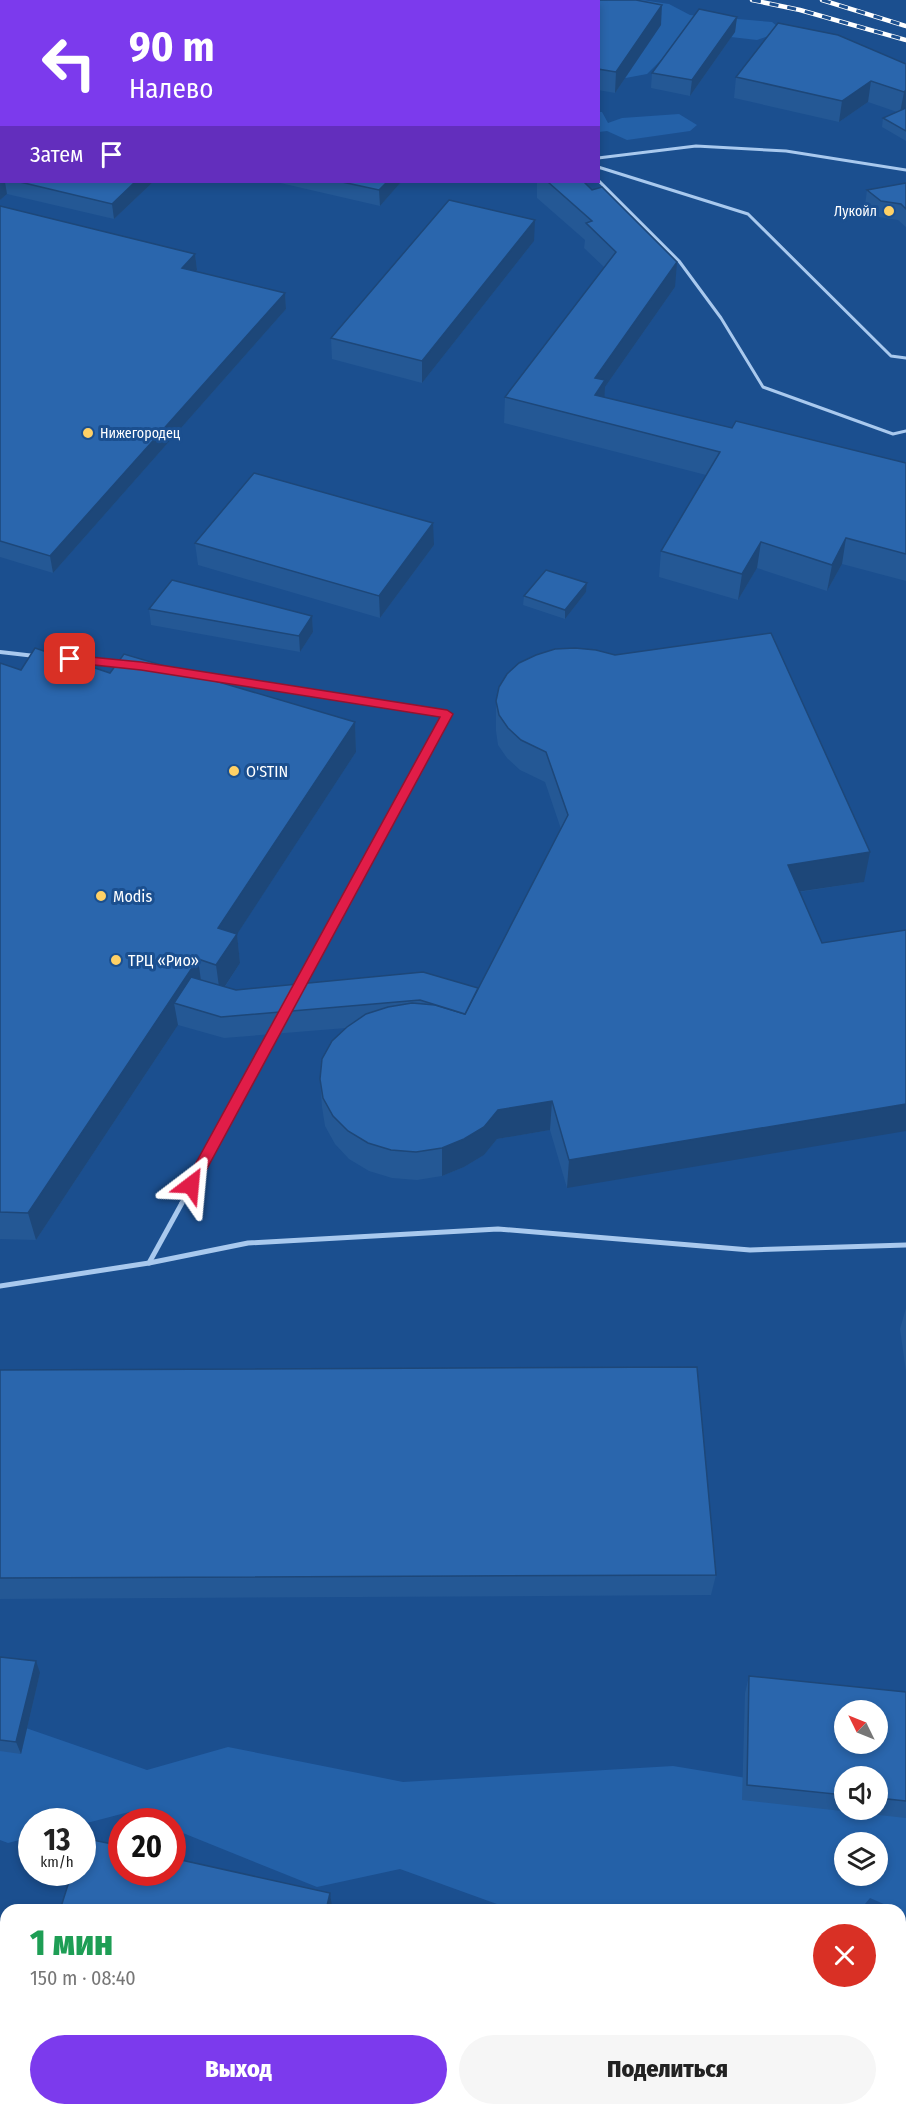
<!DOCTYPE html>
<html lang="ru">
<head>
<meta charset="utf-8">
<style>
	body { margin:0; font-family:"Fira Sans Condensed",sans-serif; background:#f6f6f6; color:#222; height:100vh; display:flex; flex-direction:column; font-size:22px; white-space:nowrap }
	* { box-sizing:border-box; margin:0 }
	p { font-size:20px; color:#767676 }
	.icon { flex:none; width:33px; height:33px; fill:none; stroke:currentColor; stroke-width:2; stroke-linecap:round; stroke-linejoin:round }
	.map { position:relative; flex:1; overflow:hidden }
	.side { position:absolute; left:0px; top:1904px; width:906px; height:212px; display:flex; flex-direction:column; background:#fff; border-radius:18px 18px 0 0; box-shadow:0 3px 9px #0003 }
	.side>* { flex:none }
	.hud { position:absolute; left:0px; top:0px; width:600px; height:183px; box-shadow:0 3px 9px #0003; background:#7c3aed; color:#fff; overflow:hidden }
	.needle { width:39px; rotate:313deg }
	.fabs { position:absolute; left:834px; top:1700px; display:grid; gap:12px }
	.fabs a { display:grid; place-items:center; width:54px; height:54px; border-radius:50%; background:#fff; box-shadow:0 3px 9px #0003; font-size:30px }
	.speed { position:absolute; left:18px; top:1808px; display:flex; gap:12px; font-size:30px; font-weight:700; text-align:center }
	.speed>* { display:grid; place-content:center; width:78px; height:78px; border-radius:50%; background:#fff; box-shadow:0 3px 9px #0003; line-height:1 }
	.speed small { font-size:15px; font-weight:400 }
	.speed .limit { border:9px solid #d22; background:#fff; color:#111 }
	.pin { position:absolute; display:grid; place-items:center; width:51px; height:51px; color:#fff; margin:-26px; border-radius:12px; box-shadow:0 3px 9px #0006 }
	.me { position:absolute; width:66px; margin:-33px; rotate:29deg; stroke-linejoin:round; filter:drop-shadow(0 0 4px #0008) }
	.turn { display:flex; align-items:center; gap:21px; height:126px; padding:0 30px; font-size:27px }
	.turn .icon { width:78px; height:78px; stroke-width:2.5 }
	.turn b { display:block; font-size:42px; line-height:51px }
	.then { display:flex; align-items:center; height:57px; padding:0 30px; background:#0003; gap:12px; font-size:22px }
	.round { display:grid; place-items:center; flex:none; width:63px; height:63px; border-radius:32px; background:#f6f6f6 }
	.head { display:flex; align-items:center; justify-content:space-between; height:102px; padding:0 30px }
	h1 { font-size:36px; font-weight:800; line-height:45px; color:#1e9e55 }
	.cta { display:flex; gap:12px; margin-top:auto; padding:12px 30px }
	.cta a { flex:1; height:69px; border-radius:36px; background:#7c3aed; color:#fff; font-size:24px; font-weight:800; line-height:69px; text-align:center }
	.cta a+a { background:#f6f6f6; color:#222 }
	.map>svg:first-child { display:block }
	.green { fill:#2461a8; fill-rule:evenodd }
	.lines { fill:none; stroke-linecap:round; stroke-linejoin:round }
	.lane-far2 { stroke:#a9c9ee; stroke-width:3 }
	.lane-far1 { stroke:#a9c9ee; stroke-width:4 }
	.lane { stroke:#a9c9ee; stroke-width:5 }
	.rail-casing { stroke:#fff; stroke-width:4.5 }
	.rail { stroke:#1b4f8f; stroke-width:3; stroke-dasharray:9; stroke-linecap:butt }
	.wall { fill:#245895; fill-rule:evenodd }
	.shaded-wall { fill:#1d4779 }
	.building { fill:#2a66ad; stroke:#1d4779; stroke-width:1.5; fill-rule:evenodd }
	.route { fill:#e11d48; stroke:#92132f; stroke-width:1.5 }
	.poi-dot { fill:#ffd166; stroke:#1b4f8f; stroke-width:2 }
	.labels { text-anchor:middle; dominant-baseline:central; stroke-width:6; stroke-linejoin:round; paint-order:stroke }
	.far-poi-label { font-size:14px; fill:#fff; stroke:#1b4f8f; text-anchor:end }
	.poi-label { font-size:16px; fill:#fff; stroke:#1b4f8f; text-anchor:start }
</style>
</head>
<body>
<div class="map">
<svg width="906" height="2114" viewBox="0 0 906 2114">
	<rect width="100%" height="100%" fill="#1b4f8f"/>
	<g class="green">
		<path d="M585 0H642L669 4 690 15 772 22 783 31 757 40 705 34 690 54 662 59 647 74 615 80 598 2H579Z"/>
		<path d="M599 112H602L608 123 622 118 679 114 697 125 690 131 627 140 607 131 599 132Z"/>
		<path d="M0 1719 147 1770 228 1747 403 1782 673 1766 844 1794V1809H878L906 1803V1915L900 1912V1910L895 1909 870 1898 860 1910 511 1909 400 1869 317 1887 173 1829 172 1821H151L129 1812 83 1824 82 1821H32L31 1837 8 1843 0 1840ZM844 1842H878V1875H844Z"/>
	</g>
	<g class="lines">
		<g class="lane-far2">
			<path d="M48 0 51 2"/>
			<path d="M598 158 696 146 786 151 906 170"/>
			<path d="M598 167 748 214 891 356 906 358"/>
			<path d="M598 180 679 261 721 318 763 387 893 434 906 431"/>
		</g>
		<g class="lane-far1">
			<path d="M0 652 35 656"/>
			<path d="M62 658 122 664"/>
			<path d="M190 674 447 714 298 989"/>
			<path d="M181 1204 275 1031"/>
		</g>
		<g class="lane">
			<path d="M149 1263 182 1203"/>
			<path d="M0 1286 149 1263 248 1243 498 1229 750 1250 906 1245"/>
		</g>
		<g class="rail-casing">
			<g id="rail">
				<path d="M752 0 800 10 906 40"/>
				<path d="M822 0 906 26"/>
			</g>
		</g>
		<use href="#rail" class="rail"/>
	</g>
	<g class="wall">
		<path d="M598 2 661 25 615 93 598 90Z"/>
		<path d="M737 17 735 32 690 96 651 88 652 73Z"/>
		<path d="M906 64V108L905 109H906V141L882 127 883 118 897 112 868 102 839 122 734 98 736 77Z"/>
		<path d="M2 182H153L114 219 7 194 0 200Z"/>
		<path d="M276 182H401L380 206Z"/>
		<path d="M537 182H584L675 287 605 387 604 397 732 428 906 463V581L842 564 827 591 757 568 738 600 659 577 661 551 706 475 504 423 505 397 604 267 584 248 585 240 537 198Z"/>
		<path d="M906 183V227L898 220 879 217 865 205 867 190Z"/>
		<path d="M0 206 195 254 197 270 196 271 285 293 286 309 53 573 0 557Z"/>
		<path d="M534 241 422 383 332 359 331 338Z"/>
		<path d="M195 543 434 545 380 618 198 565Z"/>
		<path d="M587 583 586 592 565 619 523 605 524 596Z"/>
		<path d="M149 609 312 616 313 632 300 652 151 625Z"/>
		<path d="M0 663 21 670 110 673 355 722 356 752 237 934 240 963 225 987 236 990 478 988 561 829 545 782 520 770 507 758 498 745 496 731V701L864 882 800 892 567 1188 550 1130 497 1139 484 1155 464 1167 442 1176 417 1180 392 1178 369 1171 349 1159 335 1144 325 1126 322 1107 320 1079 346 1028 224 1038 178 1025 36 1240 0 1239Z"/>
		<path d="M906 1308V1372L900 1329Z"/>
		<path d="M0 1370 716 1575 711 1595 0 1599Z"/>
		<path d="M0 1657 40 1673 21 1754 0 1751Z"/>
		<path d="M749 1676 906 1692V1818L742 1800 745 1693ZM844 1776H878V1809H844Z"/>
		<path d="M906 1913V2114H873L874 2109H900V1950Z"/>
	</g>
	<g class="shaded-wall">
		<path d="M488 0H509L508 2H486Z"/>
		<path d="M662 5 661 25 615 93 616 72Z"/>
		<path d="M737 17 735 32 690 96 692 80Z"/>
		<path d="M871 81 868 102 839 122 842 101Z"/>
		<path d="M906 90V108L900 113 904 92Z"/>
		<path d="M2 180V182H5L7 194 0 200V182Z"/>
		<path d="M135 182H153L114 219 112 204Z"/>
		<path d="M387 182H401L380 206 379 190Z"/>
		<path d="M535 220 534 241 422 383V361Z"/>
		<path d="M195 254 197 270 184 284 182 268Z"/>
		<path d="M677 262 675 287 605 387 604 406 593 420 595 378Z"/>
		<path d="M285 293 286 309 53 573 50 556Z"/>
		<path d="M433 523 434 545 380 618 379 596Z"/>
		<path d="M846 538 842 564 827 591 832 565Z"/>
		<path d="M761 542 757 568 738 600 742 574Z"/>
		<path d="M587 583 586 592 565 619V610Z"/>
		<path d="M312 616 313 632 300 652 299 636Z"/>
		<path d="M355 722 356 752 228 948 237 934 240 963 220 994 216 965 218 928Z"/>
		<path d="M870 852 864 882 783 894 788 865Z"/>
		<path d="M198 959 202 988 174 1003 178 1025 36 1240 28 1213Z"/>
		<path d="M552 1101 550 1130 497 1139 484 1155 464 1167 442 1176V1148L498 1110Z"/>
		<path d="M906 1104V1131L567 1188 569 1160Z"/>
		<path d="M36 1661 40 1673 21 1754 16 1742Z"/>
		<path d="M330 1893 332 1907 331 1910H326Z"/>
	</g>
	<g class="building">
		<path d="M400 0H488L486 2H399Z"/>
		<path d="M584 0H636L662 5 616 72 598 69V2H583Z"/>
		<path d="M699 9 737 17 692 80 652 73Z"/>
		<path d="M778 23 838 35 906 64V90L904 92 871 81 842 101 736 77Z"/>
		<path d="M0 80H2V180L0 182Z"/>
		<path d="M906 108V131L883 118Z"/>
		<path d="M20 182H135L112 204Z"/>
		<path d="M342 182H387L379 190Z"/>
		<path d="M548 182H584L592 190 602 187 677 262 595 378 605 380 595 395 732 428 736 421 906 463V554L846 538 832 565 761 542 742 574 661 551 720 452 505 397 616 252 586 223 592 221Z"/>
		<path d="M906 183V209L901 204 881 201 867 190Z"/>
		<path d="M449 200 535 220 422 361 331 338Z"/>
		<path d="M0 206 195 254 182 268 285 293 50 556 0 541Z"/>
		<path d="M254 473 433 523 379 596 195 543Z"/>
		<path d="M546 570 587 583 565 610 524 596Z"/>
		<path d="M172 580 312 616 299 636 149 609Z"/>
		<path d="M771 633 870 852 788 865 822 943 906 930V1104L569 1160 552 1101 498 1110 484 1127 464 1139 442 1148 416 1152 391 1150 368 1143 348 1131 333 1116 323 1098 320 1079 322 1059 332 1041 347 1027 366 1014 388 1007 412 1003 435 1005 465 1014 568 815 546 752 521 740 508 728 499 715 496 701 499 687 507 674 519 663 536 655 555 649 575 648 596 650 615 655Z"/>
		<path d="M35 648 110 673 124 654 355 722 218 928 237 934 216 965 198 959 28 1213 0 1212V663L21 670Z"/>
		<path d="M423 972 478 988 465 1014 420 1000 221 1017 174 1003 191 977 236 990Z"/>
		<path d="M697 1367 716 1575 0 1578V1370Z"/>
		<path d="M0 1657 36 1661 16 1742 0 1740Z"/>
		<path d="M749 1676 906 1692V1801L878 1798V1776H844V1795L747 1785ZM844 1710H878V1743H844Z"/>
		<path d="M83 1838 122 1846V1872H172V1858L330 1893 326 1910H60L72 1872H82V1841Z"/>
		<path d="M906 1944V2114H879V2109H900V1981Z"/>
	</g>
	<path class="route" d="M70 655 141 662 447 710 453 714 196 1189H186L184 1185 186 1181 440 717 141 670 66 662 65 659Z"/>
	<g class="poi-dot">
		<circle cx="889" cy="211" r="6"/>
		<circle cx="88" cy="433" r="6"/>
		<circle cx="234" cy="771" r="6"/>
		<circle cx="101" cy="896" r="6"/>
		<circle cx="116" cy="960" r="6"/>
	</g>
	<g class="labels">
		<g class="far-poi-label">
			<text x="877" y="211">Лукойл</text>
			<text x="100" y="433" text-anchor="start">Нижегородец</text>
		</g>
		<g class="poi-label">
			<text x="246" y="771">O'STIN</text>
			<text x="113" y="896">Modis</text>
			<text x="128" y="960">ТРЦ «Рио»</text>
		</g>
	</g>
</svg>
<div class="fabs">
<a><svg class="needle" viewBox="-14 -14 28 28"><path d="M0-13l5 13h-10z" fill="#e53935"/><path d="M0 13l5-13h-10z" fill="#767676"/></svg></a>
<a><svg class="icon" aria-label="sound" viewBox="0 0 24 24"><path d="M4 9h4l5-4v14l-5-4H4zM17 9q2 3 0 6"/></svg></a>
<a><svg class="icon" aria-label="layers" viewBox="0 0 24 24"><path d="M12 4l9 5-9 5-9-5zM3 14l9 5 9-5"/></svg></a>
</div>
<div class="speed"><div>13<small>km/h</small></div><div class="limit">20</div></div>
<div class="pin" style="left:70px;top:659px;background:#d93025"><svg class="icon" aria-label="arrive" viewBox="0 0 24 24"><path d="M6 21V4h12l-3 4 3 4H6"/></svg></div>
<svg class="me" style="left:191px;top:1185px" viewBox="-20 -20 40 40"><path d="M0-17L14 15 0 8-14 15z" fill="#e11d48" stroke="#fff" stroke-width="4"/></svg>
<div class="hud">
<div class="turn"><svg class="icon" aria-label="left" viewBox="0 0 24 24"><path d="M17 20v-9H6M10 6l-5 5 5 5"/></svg><div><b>90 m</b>Налево</div></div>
<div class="then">Затем<svg class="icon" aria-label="arrive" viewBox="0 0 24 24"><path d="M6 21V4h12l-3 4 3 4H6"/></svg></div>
</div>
<section class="side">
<div class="head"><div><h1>1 мин</h1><p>150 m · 08:40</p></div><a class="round" style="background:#d93025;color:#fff"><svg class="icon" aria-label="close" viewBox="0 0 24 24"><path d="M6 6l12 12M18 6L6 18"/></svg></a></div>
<div class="cta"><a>Выход</a><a>Поделиться</a></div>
</section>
</div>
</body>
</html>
